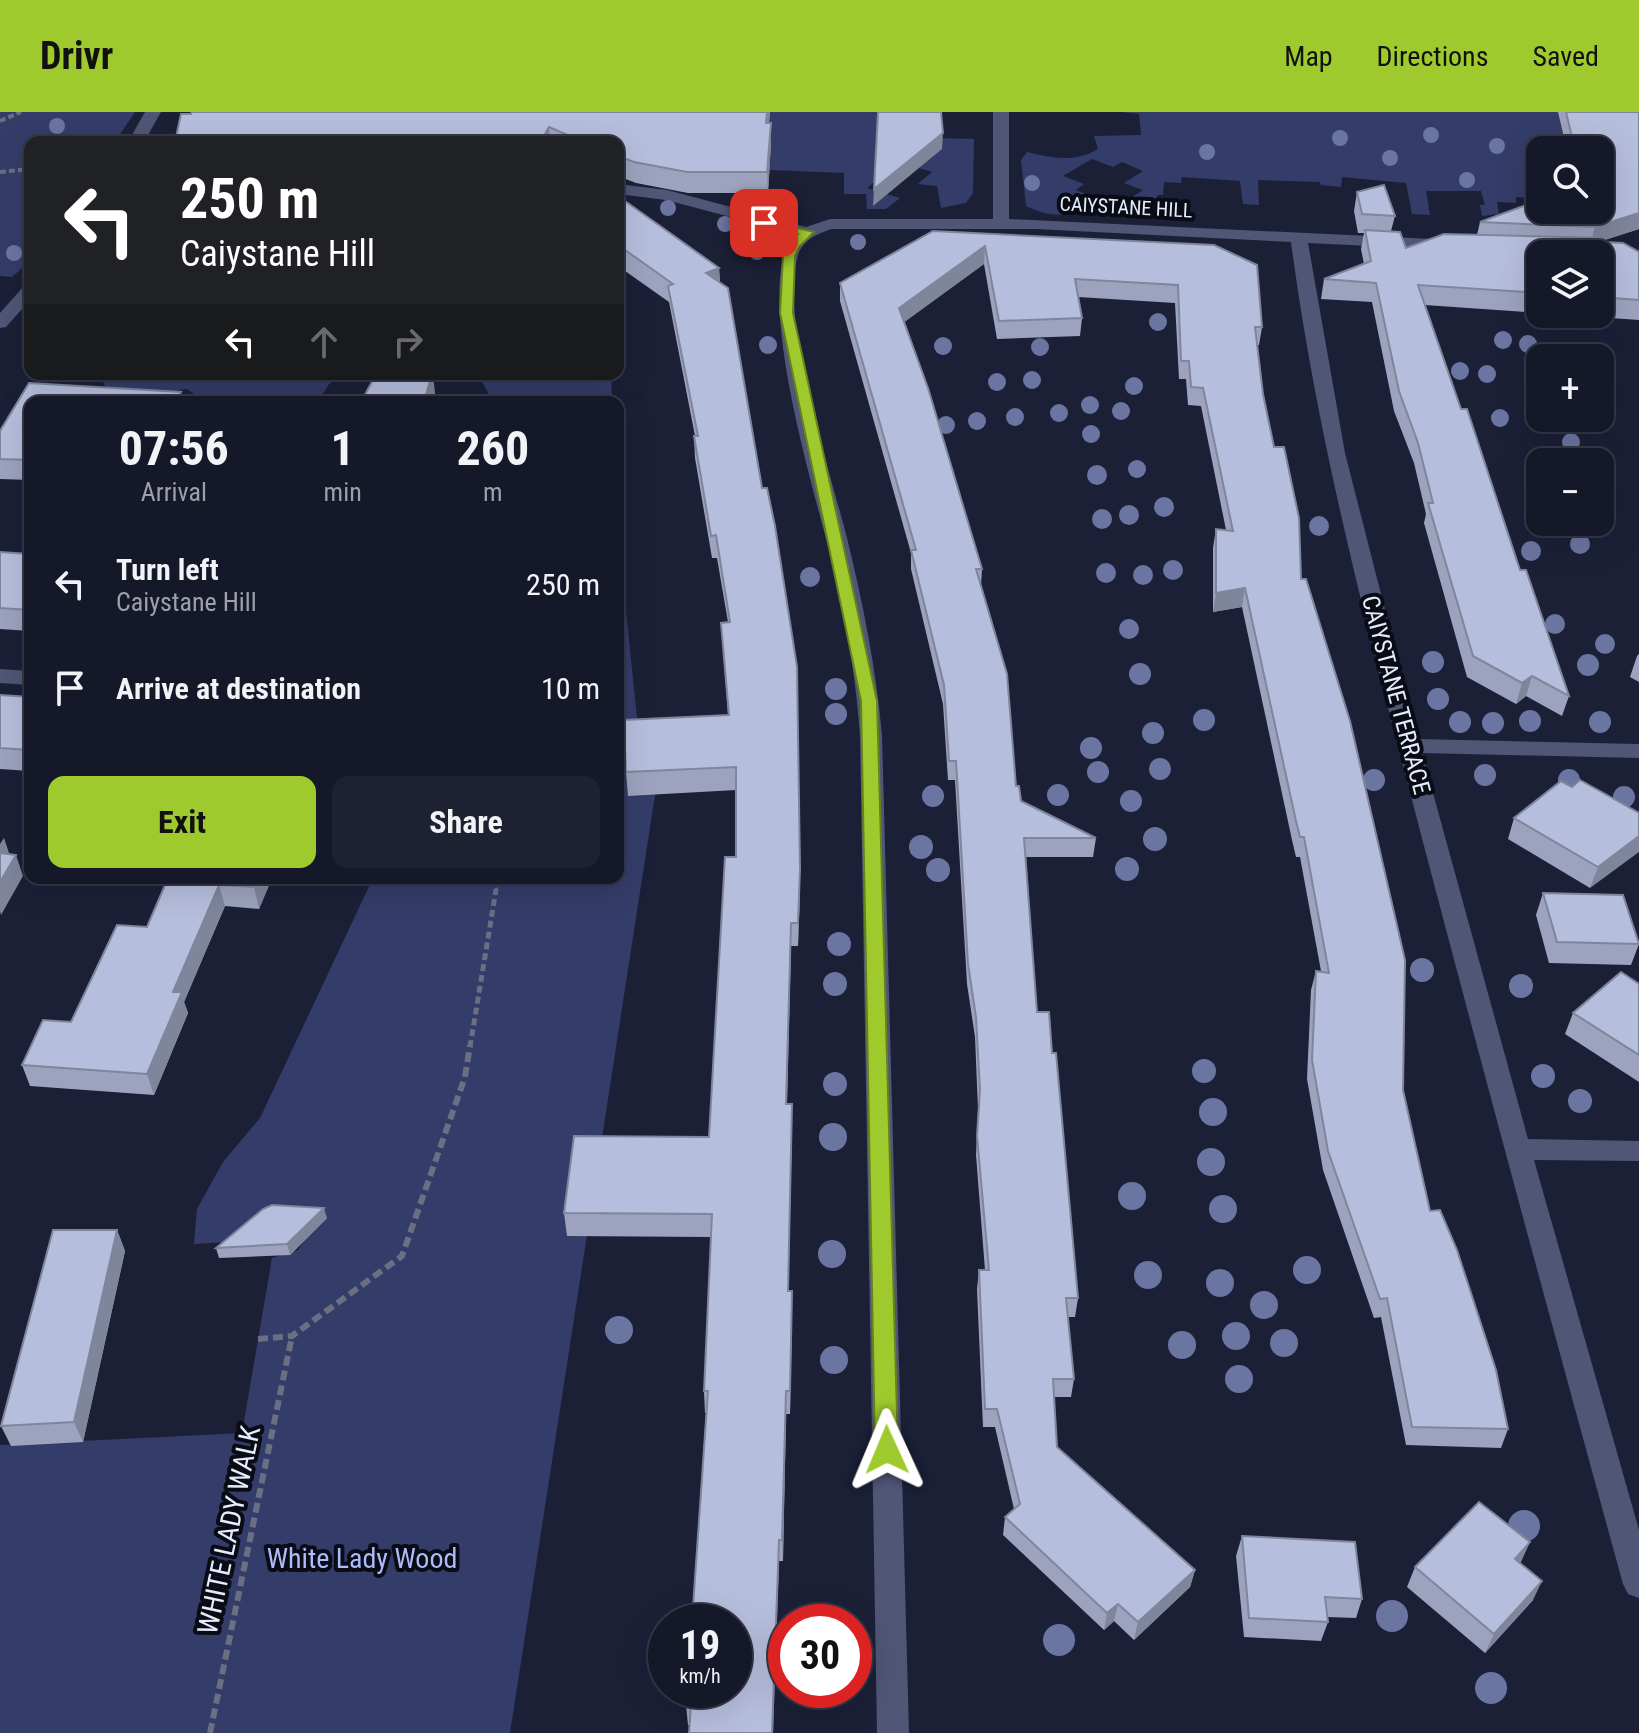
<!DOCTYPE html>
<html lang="en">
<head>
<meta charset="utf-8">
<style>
	body { margin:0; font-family:"Roboto Condensed",sans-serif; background:#1d2131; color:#f1f3f6; height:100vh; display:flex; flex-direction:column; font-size:30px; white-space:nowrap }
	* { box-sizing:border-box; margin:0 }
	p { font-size:26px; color:#9da0a8 }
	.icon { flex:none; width:44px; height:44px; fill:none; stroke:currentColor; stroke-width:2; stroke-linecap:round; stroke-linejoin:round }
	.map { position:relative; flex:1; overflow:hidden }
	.sheet { position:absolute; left:24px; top:284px; width:600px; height:488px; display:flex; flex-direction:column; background:#141829; border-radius:16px; box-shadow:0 8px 32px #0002,0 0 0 2px #333746 }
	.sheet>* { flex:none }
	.top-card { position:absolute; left:24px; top:24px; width:600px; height:244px; border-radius:16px; box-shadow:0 8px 32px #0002,0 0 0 2px #333746; background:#202124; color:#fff; overflow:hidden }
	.tools { position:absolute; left:1526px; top:24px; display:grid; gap:16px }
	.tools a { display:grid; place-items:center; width:88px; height:88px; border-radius:16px; background:#141829; box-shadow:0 8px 32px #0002,0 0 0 2px #333746; font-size:40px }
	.speed { position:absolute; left:648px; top:1492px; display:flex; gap:16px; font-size:40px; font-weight:700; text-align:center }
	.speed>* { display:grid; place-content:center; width:104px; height:104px; border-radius:50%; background:#141829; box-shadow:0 8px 32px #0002,0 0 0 2px #333746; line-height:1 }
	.speed small { font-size:20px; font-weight:400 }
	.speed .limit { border:12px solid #d22; background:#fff; color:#111 }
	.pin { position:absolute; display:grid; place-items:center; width:68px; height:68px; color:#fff; margin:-34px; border-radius:16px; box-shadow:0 4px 12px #0006 }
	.me { position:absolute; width:88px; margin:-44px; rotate:359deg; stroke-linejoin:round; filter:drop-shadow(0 0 6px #0008) }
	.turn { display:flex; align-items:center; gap:28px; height:168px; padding:0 24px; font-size:36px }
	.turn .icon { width:104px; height:104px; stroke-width:2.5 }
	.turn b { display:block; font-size:56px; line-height:68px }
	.lanes { display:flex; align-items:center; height:76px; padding:0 24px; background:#0003; justify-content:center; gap:40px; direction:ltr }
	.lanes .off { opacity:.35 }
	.eta { display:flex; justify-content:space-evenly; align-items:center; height:136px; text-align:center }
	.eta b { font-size:48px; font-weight:700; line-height:56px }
	.primary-button { display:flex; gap:16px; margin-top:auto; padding:16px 24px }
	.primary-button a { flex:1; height:92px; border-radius:16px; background:#9eca2e; color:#111; font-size:32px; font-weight:700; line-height:92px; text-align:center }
	.primary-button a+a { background:#1d2131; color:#f1f3f6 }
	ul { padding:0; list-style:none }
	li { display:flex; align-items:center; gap:24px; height:104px; padding:0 24px }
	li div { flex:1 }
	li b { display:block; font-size:30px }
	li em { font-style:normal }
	header { display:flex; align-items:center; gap:48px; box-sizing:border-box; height:112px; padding:0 40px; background:#9eca2e; color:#111 }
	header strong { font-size:38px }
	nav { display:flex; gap:44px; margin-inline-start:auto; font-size:28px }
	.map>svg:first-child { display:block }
	.green { fill:#343c69 }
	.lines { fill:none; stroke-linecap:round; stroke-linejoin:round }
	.path-far2 { stroke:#6b6f84; stroke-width:4; stroke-dasharray:6 3; stroke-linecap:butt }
	.path-far1 { stroke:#6b6f84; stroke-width:5; stroke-dasharray:7 4; stroke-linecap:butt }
	.path { stroke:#6b6f84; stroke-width:6; stroke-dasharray:10 5; stroke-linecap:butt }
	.street { fill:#4f5676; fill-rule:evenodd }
	.tree { fill:#6b75a1 }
	.wall { fill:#9da3be }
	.shaded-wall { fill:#7f859b }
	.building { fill:#b6bedd; stroke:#7f859b; stroke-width:2 }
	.route { fill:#9eca2e; stroke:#67831e; stroke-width:2 }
	.labels { text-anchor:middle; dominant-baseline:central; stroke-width:8; stroke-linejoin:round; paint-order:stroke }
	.far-street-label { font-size:20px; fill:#e7ebfb; stroke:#090b15 }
	.street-label { font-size:24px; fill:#e7ebfb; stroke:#090b15 }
	.near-street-label { font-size:28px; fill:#e7ebfb; stroke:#090b15 }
	.near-park-label { font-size:28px; fill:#adbbf8; stroke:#090b15 }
</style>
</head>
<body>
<header>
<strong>Drivr</strong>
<nav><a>Map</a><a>Directions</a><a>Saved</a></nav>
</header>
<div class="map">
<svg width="1639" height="1621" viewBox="0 0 1639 1621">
	<rect width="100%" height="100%" fill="#1b2037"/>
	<g class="green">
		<path d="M0 0H135L115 30H30V149L12 165 0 164Z"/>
		<path d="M252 0H881L937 26 974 27 973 81 966 91 941 96 937 74 918 72 932 60 919 56 931 46 911 40 867 76 900 86 886 97H867L866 82H844V61L770 58 771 32 223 30Z"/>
		<path d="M1121 0H1583L1586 38H1540V87L1516 85V91L1497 90 1499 102 1482 104 1480 93H1485L1481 79H1426L1430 103 1412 102 1406 71 1342 65 1341 75 1321 73 1320 70 1258 68 1259 93 1243 92 1240 69 1182 65 1181 71 1164 70 1163 83H1157L1158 101 1126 89 1143 78 1124 71 1143 59 1122 50 1113 55 1092 47 1063 64 1084 72 1076 78 1098 87C1072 103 1056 109 1026 94L1021 48 1027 40C1051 46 1076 51 1098 37L1094 24 1141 23 1139 2Z"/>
		<path d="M348 262 329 272 318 290H205L187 277 111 288 100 263Z"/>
		<path d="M478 262H611L612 290H493Z"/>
		<path d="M618 422 637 606 655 683 510 1621H0V1333L242 1321 272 1146 298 1138 307 1125 194 1132 197 1097 223 1050 260 1006 373 766H618Z"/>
	</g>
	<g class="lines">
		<g class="path-far2">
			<path d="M0 9 21 0"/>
			<path d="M0 60 30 57"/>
		</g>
		<path class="path-far1" d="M470 935 496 778 491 766"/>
		<g class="path">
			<path d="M258 1227 292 1224 402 1144 465 965 470 933"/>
			<path d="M210 1621 292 1224"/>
		</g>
		<g class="street">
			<path d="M145 0H161L144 30H128Z"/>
			<path d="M993 0H1009V107L1453 128 1461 133 1453 138 1308 131 1345 341 1418 627 1639 632V646L1422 641 1528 1027 1639 1029V1049L1534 1048 1639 1418V1486L1628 1482 1623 1472C1555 1225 1489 981 1424 734 1372 534 1318 335 1291 130L1036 117H832C814 123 802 128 797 147 780 211 830 358 847 426 863 491 876 556 882 623L909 1621H877L860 623C856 570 848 518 836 466 820 395 748 176 795 122L666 88 618 82V72L667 78 806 115 830 107H993Z"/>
			<path d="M30 173V188L6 215 0 216V201L24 174Z"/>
			<path d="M0 557 30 559V573L0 571Z"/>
		</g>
	</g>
	<g class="tree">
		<circle cx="57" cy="14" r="8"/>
		<circle cx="1431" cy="23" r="8"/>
		<circle cx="1340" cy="26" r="8"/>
		<circle cx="1497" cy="34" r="8"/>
		<circle cx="1207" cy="40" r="8"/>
		<circle cx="1390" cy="46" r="8"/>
		<circle cx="1467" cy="68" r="8"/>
		<circle cx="1032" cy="71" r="8"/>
		<circle cx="668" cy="96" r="8"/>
		<circle cx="725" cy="112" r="8"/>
		<circle cx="858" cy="130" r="8"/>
		<circle cx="757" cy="140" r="8"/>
		<circle cx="14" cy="141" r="8"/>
		<circle cx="1158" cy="210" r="9"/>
		<circle cx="1503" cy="228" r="9"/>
		<circle cx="1528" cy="232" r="9"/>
		<circle cx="768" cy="233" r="9"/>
		<circle cx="943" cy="234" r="9"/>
		<circle cx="1040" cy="235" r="9"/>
		<circle cx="1460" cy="259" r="9"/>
		<circle cx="1487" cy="262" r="9"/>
		<circle cx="1032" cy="268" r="9"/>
		<circle cx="997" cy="270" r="9"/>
		<circle cx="1134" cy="274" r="9"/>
		<circle cx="1090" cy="293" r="9"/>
		<circle cx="1121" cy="299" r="9"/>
		<circle cx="1059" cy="301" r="9"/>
		<circle cx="1015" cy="305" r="9"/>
		<circle cx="1500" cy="306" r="9"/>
		<circle cx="977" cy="309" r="9"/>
		<circle cx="946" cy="313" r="9"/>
		<circle cx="1091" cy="322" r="9"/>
		<circle cx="1571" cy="330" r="9"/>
		<circle cx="1137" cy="357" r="9"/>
		<circle cx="1097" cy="363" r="10"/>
		<circle cx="1164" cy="395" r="10"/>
		<circle cx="1129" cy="403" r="10"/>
		<circle cx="1102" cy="407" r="10"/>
		<circle cx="1319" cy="414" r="10"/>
		<circle cx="1580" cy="432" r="10"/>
		<circle cx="1531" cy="439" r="10"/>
		<circle cx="1173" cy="458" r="10"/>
		<circle cx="1106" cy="461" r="10"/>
		<circle cx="1143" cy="463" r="10"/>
		<circle cx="810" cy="465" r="10"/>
		<circle cx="1555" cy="512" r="10"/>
		<circle cx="1129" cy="517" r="10"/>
		<circle cx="1605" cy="532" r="10"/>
		<circle cx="1433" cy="550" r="11"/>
		<circle cx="1588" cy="553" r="11"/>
		<circle cx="1140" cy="562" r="11"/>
		<circle cx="836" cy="577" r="11"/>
		<circle cx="1438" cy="587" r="11"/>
		<circle cx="836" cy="602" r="11"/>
		<circle cx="1204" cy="608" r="11"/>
		<circle cx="1530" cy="609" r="11"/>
		<circle cx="1460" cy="610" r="11"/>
		<circle cx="1600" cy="610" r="11"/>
		<circle cx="1493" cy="611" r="11"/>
		<circle cx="1153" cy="621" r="11"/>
		<circle cx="1091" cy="636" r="11"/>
		<circle cx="1160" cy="657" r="11"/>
		<circle cx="1098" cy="660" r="11"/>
		<circle cx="1485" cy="663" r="11"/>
		<circle cx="1374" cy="668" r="11"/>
		<circle cx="1569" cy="668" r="11"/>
		<circle cx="1058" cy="683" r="11"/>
		<circle cx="933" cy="684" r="11"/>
		<circle cx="1624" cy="685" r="11"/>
		<circle cx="1131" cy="689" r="11"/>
		<circle cx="1155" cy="727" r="12"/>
		<circle cx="921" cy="735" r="12"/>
		<circle cx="1127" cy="757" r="12"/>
		<circle cx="938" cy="758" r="12"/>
		<circle cx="839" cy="832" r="12"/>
		<circle cx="1422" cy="858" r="12"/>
		<circle cx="835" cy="872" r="12"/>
		<circle cx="1521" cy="874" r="12"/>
		<circle cx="1204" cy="959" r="12"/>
		<circle cx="1543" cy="964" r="12"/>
		<circle cx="835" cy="972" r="12"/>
		<circle cx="1580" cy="989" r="12"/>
		<circle cx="1213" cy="1000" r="14"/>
		<circle cx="833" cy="1025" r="14"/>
		<circle cx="1211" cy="1050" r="14"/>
		<circle cx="1132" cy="1084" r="14"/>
		<circle cx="1223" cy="1097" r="14"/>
		<circle cx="832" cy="1142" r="14"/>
		<circle cx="1307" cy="1158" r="14"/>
		<circle cx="1148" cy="1163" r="14"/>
		<circle cx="1220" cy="1171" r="14"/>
		<circle cx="1264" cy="1193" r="14"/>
		<circle cx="619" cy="1218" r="14"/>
		<circle cx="1236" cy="1224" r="14"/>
		<circle cx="1284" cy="1231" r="14"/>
		<circle cx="1182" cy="1233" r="14"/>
		<circle cx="834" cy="1248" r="14"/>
		<circle cx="1239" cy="1267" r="14"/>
		<circle cx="1524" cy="1414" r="16"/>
		<circle cx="1392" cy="1504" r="16"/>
		<circle cx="1059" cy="1528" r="16"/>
		<circle cx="1491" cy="1576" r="16"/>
	</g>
	<g class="wall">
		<path d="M192 0H770L769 11H771V32L768 81H688L636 71 618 64V30H175Z"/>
		<path d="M1558 0H1639V117L1604 128 1605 130 1639 140V208L1553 202H1600V142H1540V201L1425 193 1461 297 1520 458 1569 584 1562 604 1526 584 1516 592 1467 565 1424 411 1426 402 1414 351 1394 299 1372 190 1321 187 1324 167 1364 152 1361 137 1364 121H1358L1354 99 1357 80 1395 104 1391 119 1406 136 1477 123 1480 110 1600 98V38H1567Z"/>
		<path d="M618 84 719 156 720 170 800 779 798 834H791L787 992H792V1016L788 1179 792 1201 790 1302H786L783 1449H779L777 1500 690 1613H688L686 1593 706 1301H705L704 1279 711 1125 567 1124 564 1101 709 1025 736 745V678L628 684 626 660 728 603 721 511 728 510 717 446H712L695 346 694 324H695L669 190 618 154Z"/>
		<path d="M933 119 1214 133 1262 215 1259 233H1257L1263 282 1301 467 1403 978 1430 1099 1508 1317 1501 1336 1406 1333 1381 1205 1374 1206 1323 1058 1307 967 1311 878 1316 859H1321L1300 745H1296L1292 728 1242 495 1213 500V436L1216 417 1226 418 1201 294 1188 293 1186 267H1179L1175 191 1078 185 1082 206 1080 224 997 227 984 152 904 210 982 457 981 474 1016 674 1021 689 1096 726 1093 745H1026L1037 900 1052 941 1078 1186 1075 1205H1068L1074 1267 1071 1285H1054L1057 1335 1195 1458 1190 1475 1134 1528 1114 1509 1104 1518 1003 1423 1005 1405 1014 1397 995 1315H983L977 1177 979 1158H985L976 1043 978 997 975 925 967 872 955 668H948L943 592 911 457V441L840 189V171Z"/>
		<path d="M30 290V368L0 367V319Z"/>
		<path d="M0 440 30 442V519L0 517Z"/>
		<path d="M1639 542V570L1630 565 1637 544Z"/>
		<path d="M0 583 30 585V659L0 657Z"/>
		<path d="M1639 701 1590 776 1508 727 1514 706Z"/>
		<path d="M168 766H272L259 797 225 794 184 890 188 901 154 983 30 974 22 953 71 910 147 815Z"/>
		<path d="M1543 781 1639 832 1631 853 1549 851 1536 803Z"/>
		<path d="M1639 872V970L1565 922 1573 901Z"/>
		<path d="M327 1106 290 1143 219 1146 216 1136Z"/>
		<path d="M117 1118 125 1139 83 1330 11 1334 1 1314Z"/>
		<path d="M1242 1424 1362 1487 1356 1506 1327 1505 1328 1510 1321 1529 1244 1525 1236 1444Z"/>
		<path d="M1520 1451 1533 1488 1485 1541 1407 1475 1415 1455Z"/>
	</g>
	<g class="shaded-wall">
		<path d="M767 0H770L766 32V11Z"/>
		<path d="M771 11V32L768 81 767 60Z"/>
		<path d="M549 15 550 30H541V29Z"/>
		<path d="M943 21 942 37 873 94 874 77Z"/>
		<path d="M1639 101V117L1590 133 1595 115Z"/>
		<path d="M985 134 984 152 899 214V196Z"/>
		<path d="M719 156 720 177 706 161Z"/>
		<path d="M433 262 435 281 433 290H424Z"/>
		<path d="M181 280 183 290H175Z"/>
		<path d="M1245 476 1242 495 1213 500 1216 481Z"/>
		<path d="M1532 564 1526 584 1516 592 1522 571Z"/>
		<path d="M1639 724V740L1590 776 1598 755Z"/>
		<path d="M4 726 11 747 0 756V732Z"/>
		<path d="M16 743 23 764 1 803 0 799V770Z"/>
		<path d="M800 756V779L798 834V811Z"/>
		<path d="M258 766H272L259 797 254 775Z"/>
		<path d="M219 773 225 794 184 890 188 901 154 983 147 962 173 880Z"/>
		<path d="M791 811V834L786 1016V992Z"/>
		<path d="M792 992V1016L788 1201V1179Z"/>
		<path d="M324 1096 327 1106 290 1143 287 1132Z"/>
		<path d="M117 1118 125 1139 83 1330 74 1310Z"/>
		<path d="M792 1179V1201L790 1302V1279Z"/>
		<path d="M786 1279V1302L783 1449 782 1428Z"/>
		<path d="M779 1428V1449L773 1621H772Z"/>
		<path d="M1530 1430 1521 1450 1506 1466 1515 1447Z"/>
		<path d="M1195 1458 1190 1475 1134 1528 1138 1510Z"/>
		<path d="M1542 1469 1533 1488 1485 1541 1494 1522Z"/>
		<path d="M1118 1492 1114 1509 1104 1518 1107 1501Z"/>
	</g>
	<g class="building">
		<path d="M192 0H767L766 11H771L767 60H687L634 50 618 44V30H584L549 15 541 29 543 30H175L181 2H191Z"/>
		<path d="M878 0H941L943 21 874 77Z"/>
		<path d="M1566 0H1639V101L1595 115 1480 110 1540 88V98H1600V38H1575Z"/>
		<path d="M1384 73 1395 104 1362 102 1357 80Z"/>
		<path d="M618 84 719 156 706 161 728 176 762 376H767L775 414 797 555 800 756 798 811H791L786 992H792L788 1179H792L790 1279H786L782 1428H779L772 1621H689L691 1593H686L687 1578H734V1510H692L708 1279H704L712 1102 564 1101 574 1024 709 1025 725 745H736V655L626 660 624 608 729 603 721 511 730 510 716 423 711 424 694 324H698L668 174 673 172 618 133Z"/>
		<path d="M1365 118 1400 120 1406 136 1444 122 1602 126 1605 130 1623 131 1639 140V188L1600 185V142H1540V181L1418 173 1461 297H1467L1520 458H1526L1569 584 1532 564 1522 571 1473 544 1428 391H1433L1418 331 1399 279 1376 171 1324 167 1371 149Z"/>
		<path d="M933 119 1214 133 1257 153 1262 215H1255L1263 282 1274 335H1284L1299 406 1301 467H1306L1350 609 1405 848 1403 978 1430 1099 1440 1098 1457 1138 1496 1258 1508 1317 1412 1315 1387 1186 1380 1187 1328 1039 1312 948 1316 859 1329 861 1304 725H1300L1296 709 1245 476 1216 481V417L1233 419 1203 276 1191 275 1189 249H1181L1178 173 1075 167 1082 206 999 209 985 134 899 196 928 276 982 457H976L1007 562 1016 674H1019L1021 689 1096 726H1024L1037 900H1049L1052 941H1056L1078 1186H1066L1074 1267H1053L1057 1335 1195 1458 1138 1510 1118 1492 1107 1501 1005 1405 1020 1392 997 1297H985L979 1158H989L977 1024 980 978 976 905 968 852 956 649H949L944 573 911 438H916L840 171Z"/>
		<path d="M376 262H432L424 290H361Z"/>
		<path d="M29 271 181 280 175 290H30V348L0 347V319Z"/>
		<path d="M0 440 30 442V498L0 496Z"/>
		<path d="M0 583 30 585V638L0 636Z"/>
		<path d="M1580 668 1639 701V724L1598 755 1514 706 1561 669 1572 675Z"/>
		<path d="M0 741 16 743 0 770Z"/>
		<path d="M168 766H258L254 775 219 773 173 880H182L147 962 22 953 43 908 71 910 117 813 147 815Z"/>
		<path d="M1543 781 1623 783 1639 832 1557 830Z"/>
		<path d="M1621 860 1639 872V943L1573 901Z"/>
		<path d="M272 1093 324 1096 287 1132 216 1136 263 1097Z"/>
		<path d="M53 1118H117L74 1310 1 1314Z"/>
		<path d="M1479 1390 1530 1430 1515 1447 1542 1469 1494 1522 1415 1455Z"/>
		<path d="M1242 1424 1355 1430 1362 1487 1325 1485 1328 1510 1249 1506Z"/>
	</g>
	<path class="route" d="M764 108 814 120 799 135 795 144 793 201 877 589 898 1338 895 1345 887 1348 879 1345 875 1338 861 589 780 201 783 144 798 122 760 114V109Z"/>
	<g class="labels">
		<g class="far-street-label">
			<text transform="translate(1126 95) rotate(3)">CAIYSTANE HILL</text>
		</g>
		<g class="street-label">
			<text transform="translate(1396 583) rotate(75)">CAIYSTANE TERRACE</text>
		</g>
		<g class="near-street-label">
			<text transform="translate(229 1418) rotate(-78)">WHITE LADY WALK</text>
		</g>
		<g class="near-park-label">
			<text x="362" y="1446">White Lady Wood</text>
		</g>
	</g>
</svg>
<div class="tools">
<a><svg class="icon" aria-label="search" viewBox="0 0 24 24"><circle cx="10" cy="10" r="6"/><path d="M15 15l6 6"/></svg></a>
<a><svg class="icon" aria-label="layers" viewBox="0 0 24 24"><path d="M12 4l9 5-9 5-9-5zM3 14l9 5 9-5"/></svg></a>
<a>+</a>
<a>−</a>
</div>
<div class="speed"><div>19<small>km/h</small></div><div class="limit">30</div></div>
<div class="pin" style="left:764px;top:111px;background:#d93025"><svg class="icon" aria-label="arrive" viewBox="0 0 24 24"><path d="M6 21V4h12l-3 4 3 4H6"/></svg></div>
<svg class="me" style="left:887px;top:1338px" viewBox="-20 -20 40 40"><path d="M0-17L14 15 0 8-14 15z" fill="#9eca2e" stroke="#fff" stroke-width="4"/></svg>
<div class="top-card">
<div class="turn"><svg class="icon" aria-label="left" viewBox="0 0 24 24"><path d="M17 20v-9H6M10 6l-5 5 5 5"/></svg><div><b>250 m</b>Caiystane Hill</div></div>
<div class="lanes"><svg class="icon" aria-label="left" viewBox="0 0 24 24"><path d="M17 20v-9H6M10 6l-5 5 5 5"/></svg><svg class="icon off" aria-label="ahead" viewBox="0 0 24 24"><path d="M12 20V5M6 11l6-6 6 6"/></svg><svg class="icon off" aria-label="right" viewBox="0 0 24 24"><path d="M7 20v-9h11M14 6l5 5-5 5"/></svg></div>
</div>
<section class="sheet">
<div class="eta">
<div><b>07:56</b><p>Arrival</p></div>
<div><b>1</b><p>min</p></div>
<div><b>260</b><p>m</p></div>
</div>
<ul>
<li><svg class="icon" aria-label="left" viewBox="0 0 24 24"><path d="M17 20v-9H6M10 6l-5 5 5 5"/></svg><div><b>Turn left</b><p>Caiystane Hill</p></div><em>250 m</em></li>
<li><svg class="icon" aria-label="arrive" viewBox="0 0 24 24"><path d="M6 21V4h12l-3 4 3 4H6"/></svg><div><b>Arrive at destination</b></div><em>10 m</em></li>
</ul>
<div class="primary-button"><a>Exit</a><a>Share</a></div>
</section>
</div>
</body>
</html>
